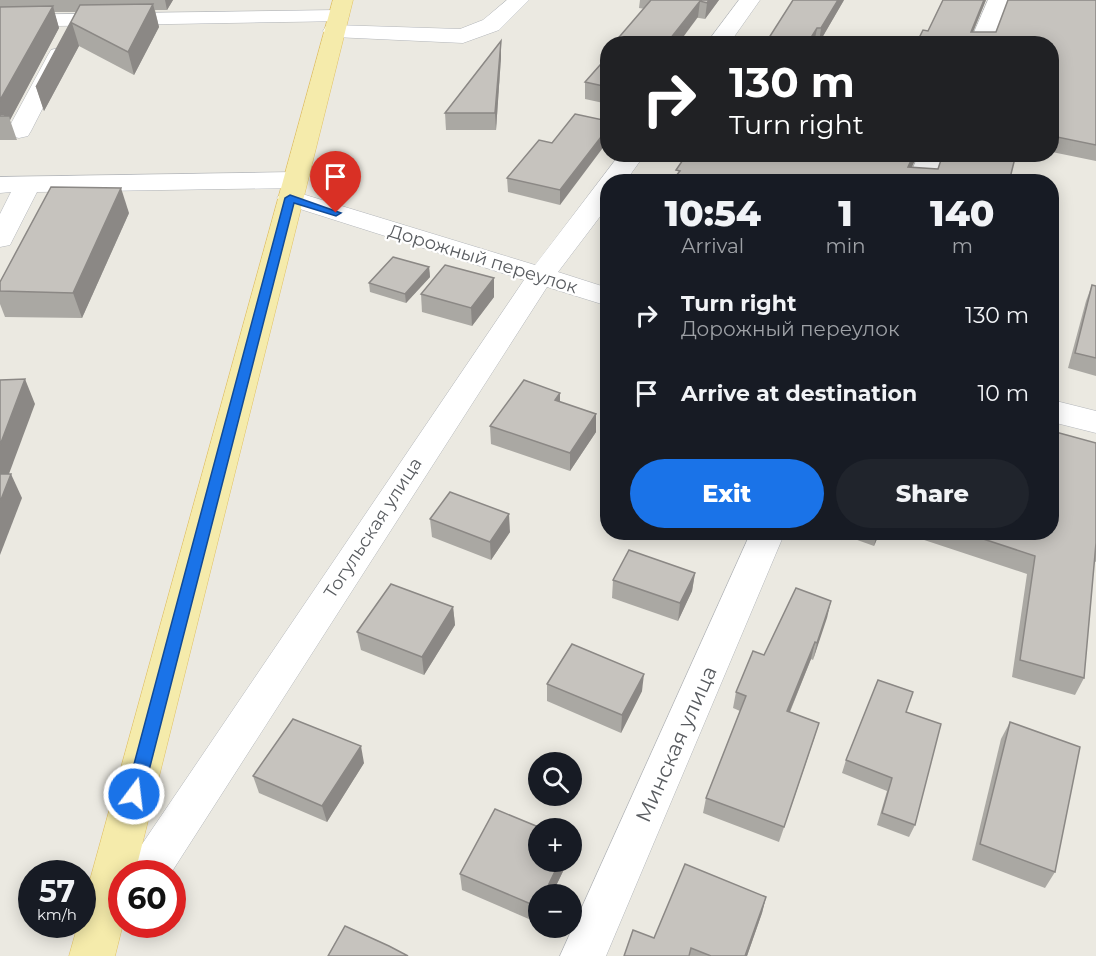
<!DOCTYPE html>
<html lang="en">
<head>
<meta charset="utf-8">
<style>
	body { margin:0; font-family:Montserrat,sans-serif; background:#20242c; color:#f1f3f6; height:100vh; display:flex; flex-direction:column; font-size:22px; white-space:nowrap }
	* { box-sizing:border-box; margin:0 }
	p { font-size:20px; color:#9ea1a6 }
	.icon { flex:none; width:33px; height:33px; fill:none; stroke:currentColor; stroke-width:2; stroke-linecap:round; stroke-linejoin:round }
	.map { position:relative; flex:1; overflow:hidden }
	.drawer { position:absolute; left:600px; top:174px; width:459px; height:366px; display:flex; flex-direction:column; background:#171b24; border-radius:24px; box-shadow:0 3px 15px #0003 }
	.drawer>* { flex:none }
	.guide { position:absolute; left:600px; top:36px; width:459px; height:126px; border-radius:24px; box-shadow:0 3px 15px #0003; background:#202124; color:#fff; overflow:hidden }
	.controls { position:absolute; left:528px; top:752px; display:grid; gap:12px }
	.controls a { display:grid; place-items:center; width:54px; height:54px; border-radius:50%; background:#171b24; box-shadow:0 3px 15px #0003; font-size:30px }
	.speed { position:absolute; left:18px; top:860px; display:flex; gap:12px; font-size:30px; font-weight:700; text-align:center }
	.speed>* { display:grid; place-content:center; width:78px; height:78px; border-radius:50%; background:#171b24; box-shadow:0 3px 15px #0003; line-height:1 }
	.speed small { font-size:15px; font-weight:400 }
	.speed .limit { border:9px solid #d22; background:#fff; color:#111 }
	.pin { position:absolute; display:grid; place-items:center; width:51px; height:51px; color:#fff; margin:-62px -26px; border-radius:50% 50% 50% 0; rotate:-45deg; box-shadow:0 0 6px #0007 }
	.pin .icon { rotate:45deg }
	.me { position:absolute; width:66px; margin:-33px; rotate:15deg; stroke-linejoin:round; filter:drop-shadow(0 0 4px #0008) }
	.turn { display:flex; align-items:center; gap:21px; height:126px; padding:0 30px; font-size:27px }
	.turn .icon { width:78px; height:78px; stroke-width:2.5 }
	.turn b { display:block; font-size:42px; line-height:51px }
	.eta { display:flex; justify-content:space-evenly; align-items:center; height:102px; text-align:center }
	.eta b { font-size:36px; font-weight:800; line-height:42px }
	.primary-button { display:flex; gap:12px; margin-top:auto; padding:12px 30px }
	.primary-button a { flex:1; height:69px; border-radius:36px; background:#1a73e8; color:#fff; font-size:24px; font-weight:800; line-height:69px; text-align:center }
	.primary-button a+a { background:#20242c; color:#f1f3f6 }
	ul { padding:0; list-style:none }
	li { display:flex; align-items:center; gap:18px; height:78px; padding:0 30px }
	li div { flex:1 }
	li b { display:block; font-size:22px }
	li em { font-style:normal }
	.map>svg:first-child { display:block }
	.lines { fill:none; stroke-linecap:round; stroke-linejoin:round }
	.minor-casing { stroke:#b3b6ba; stroke-width:1 }
	.major-casing { stroke:#e1c164; stroke-width:1 }
	.minor { fill:#fff; fill-rule:evenodd }
	.major { fill:#f5ebab; fill-rule:evenodd }
	.wall { fill:#aaa8a3 }
	.shaded-wall { fill:#8b8885 }
	.building { fill:#c6c3be; stroke:#8b8885; stroke-width:1.5 }
	.route { fill:#1a73e8; stroke:#114b97; stroke-width:1.5 }
	.labels { text-anchor:middle; dominant-baseline:central; stroke-width:4.5; stroke-linejoin:round; paint-order:stroke }
	.street-label { font-size:18px; fill:#595c60; stroke:#fff }
	.near-street-label { font-size:21px; fill:#595c60; stroke:#fff }
</style>
</head>
<body>
<div class="map">
<svg width="1096" height="956" viewBox="0 0 1096 956">
	<rect width="100%" height="100%" fill="#ebe9e1"/>
	<g class="lines">
		<g class="minor-casing">
			<g id="minor">
				<path d="M507 0H529L499 30 463 43 334 37 326 36 323 31 326 26 334 25 460 29 483 20Z"/>
				<path d="M739 0H760L729 44H706Z"/>
				<path d="M988 0H1008L991 44H969Z"/>
				<path d="M338 10 346 11 349 16 346 21 0 27V15Z"/>
				<path d="M59 48 67 50 70 55 31 131 28 136 19 138 10 136 7 131 48 55 51 50Z"/>
				<path d="M620 154H645L625 182H608V206L558 272 608 288V306L547 287 171 873H125L132 859 524 280 281 203 277 198 281 193 290 190 299 193 535 265Z"/>
				<path d="M919 154H944L933 182H907Z"/>
				<path d="M295 172 304 175 308 180 304 185 295 188 37 192 13 239 10 245 0 247V214L11 192 0 193V177Z"/>
				<path d="M1052 400 1096 411V433L1052 422Z"/>
				<path d="M751 532H785L606 956H560Z"/>
			</g>
		</g>
		<g class="major-casing">
			<path id="major" d="M333 0H353L135 873H122L123 924 115 956H69L78 924H82V909Z"/>
		</g>
		<use href="#minor" class="minor"/>
		<use href="#major" class="major"/>
	</g>
	<g class="wall">
		<path d="M0 0H173L167 10H155L159 27 134 75 79 46 44 111 36 87 76 12H54L59 28 10 120 17 140H0Z"/>
		<path d="M640 0H719L705 19 639 8Z"/>
		<path d="M844 0 819 43 815 42 765 44Z"/>
		<path d="M943 0H986L973 32H996L1096 0V161L1052 152V44L928 31Z"/>
		<path d="M501 41V57L496 130H446L445 113Z"/>
		<path d="M608 56V104L585 99V82Z"/>
		<path d="M575 114 560 205 508 192 507 178 552 143Z"/>
		<path d="M129 213 82 318 5 317 0 304V282Z"/>
		<path d="M429 267 430 277 406 303 370 292 369 283Z"/>
		<path d="M494 278V297L472 326 422 312 421 294Z"/>
		<path d="M1092 285 1096 286V376L1068 368 1086 301Z"/>
		<path d="M560 393V402L596 414V432L570 471 491 444 490 426Z"/>
		<path d="M1096 443V562L1094 561 1084 678 1075 695 1012 677 1027 574 900 532H1052Z"/>
		<path d="M430 519 510 532 491 560 432 537Z"/>
		<path d="M835 532H880L874 546Z"/>
		<path d="M695 573 692 591 678 621 612 598 613 580Z"/>
		<path d="M831 601 813 660 811 659 790 712 819 723 779 842 703 813 706 798 740 711 733 708 736 692 764 655Z"/>
		<path d="M453 607 455 625 424 675 361 650 357 632Z"/>
		<path d="M547 684 642 691 621 733 547 701Z"/>
		<path d="M906 712 915 825 909 837 877 825 887 791 842 773 846 760Z"/>
		<path d="M1010 722 1055 872 1045 888 972 860 1001 739Z"/>
		<path d="M364 763 327 822 259 793 253 776Z"/>
		<path d="M538 861H568L552 894H538V923L462 890 460 874Z"/>
		<path d="M766 897 762 913 747 956H624L654 938Z"/>
	</g>
	<g class="shaded-wall">
		<path d="M165 0H173L167 10Z"/>
		<path d="M709 0H719L705 19 707 3Z"/>
		<path d="M838 0H844L819 43 821 28Z"/>
		<path d="M984 0H986L968 44 971 32Z"/>
		<path d="M700 1 698 17 678 44H666Z"/>
		<path d="M153 4 159 27 134 75 128 52Z"/>
		<path d="M53 6 59 28 10 120 9 116H0V100Z"/>
		<path d="M72 23 79 46 44 111 36 87Z"/>
		<path d="M817 28 814 44H807Z"/>
		<path d="M501 41V57L496 130 495 113Z"/>
		<path d="M608 128V141L560 205V190Z"/>
		<path d="M914 154H918L905 182 908 167Z"/>
		<path d="M121 188 129 213 82 318 73 293Z"/>
		<path d="M429 267 430 277 406 303 405 294Z"/>
		<path d="M494 278V297L472 326 471 308Z"/>
		<path d="M25 379 35 404 0 498V445Z"/>
		<path d="M560 393V411L555 400Z"/>
		<path d="M596 414V432L570 471V453Z"/>
		<path d="M11 474 22 498 0 555V502Z"/>
		<path d="M509 514 510 532 491 560 490 542Z"/>
		<path d="M877 532H880L874 546Z"/>
		<path d="M695 573 692 591 678 621 680 603Z"/>
		<path d="M831 601 827 618 813 660 817 643Z"/>
		<path d="M453 607 455 625 424 675 422 657Z"/>
		<path d="M815 642 811 659 783 728 787 711Z"/>
		<path d="M644 674 642 691 621 733 622 715Z"/>
		<path d="M819 723 814 739 779 842 784 827Z"/>
		<path d="M361 746 364 763 327 822 322 806Z"/>
		<path d="M560 861H568L552 894H544Z"/>
		<path d="M766 897 762 913 747 956H745Z"/>
	</g>
	<g class="building">
		<path d="M651 0H709L707 3 700 1 666 44 614 43Z"/>
		<path d="M793 0H838L821 28H817L807 44H765Z"/>
		<path d="M943 0H984L971 32H996L1008 0H1096V145L1052 136V44H916L923 30 928 31Z"/>
		<path d="M153 4 128 52 72 23 36 87 80 5Z"/>
		<path d="M53 6 0 100V7Z"/>
		<path d="M501 41 495 113H445Z"/>
		<path d="M608 56V87L585 82Z"/>
		<path d="M0 113 9 116H0Z"/>
		<path d="M575 114 608 121V128L560 190 507 178 539 140 552 143Z"/>
		<path d="M687 154H914L908 167 938 169 943 154H1016L1009 182H671L680 171 676 170Z"/>
		<path d="M51 187 121 188 73 293 0 291V282Z"/>
		<path d="M393 257 429 267 405 294 369 283Z"/>
		<path d="M445 265 494 278 471 308 421 294Z"/>
		<path d="M1092 285 1096 286V358L1075 353Z"/>
		<path d="M25 379 0 445V380Z"/>
		<path d="M524 380 560 393 555 400 596 414 570 453 490 426Z"/>
		<path d="M1052 431 1096 443V543L1084 678 1020 660 1035 556 962 532H1052Z"/>
		<path d="M0 474H11L0 502Z"/>
		<path d="M450 492 509 514 490 542 430 519Z"/>
		<path d="M629 550 695 573 680 603 613 580Z"/>
		<path d="M391 584 453 607 422 657 357 632Z"/>
		<path d="M796 588 831 601 817 643 815 642 787 711 819 723 784 827 706 798 746 696 736 692 753 651 764 655Z"/>
		<path d="M572 644 644 674 622 715 547 684Z"/>
		<path d="M878 680 913 692 906 712 941 724 915 825 882 813 892 778 846 760Z"/>
		<path d="M293 719 361 746 322 806 253 776Z"/>
		<path d="M1010 722 1080 747 1055 872 980 844Z"/>
		<path d="M495 809 541 828H538V861H560L544 894H538V907L460 874Z"/>
		<path d="M685 864 766 897 745 956H711L691 948 689 956H624L633 930 654 938Z"/>
		<path d="M345 926 389 946 408 956H328Z"/>
	</g>
	<path class="route" d="M290 195 341 213 336 216 294 203 143 794 140 799 134 801 128 799 126 794 285 198Z"/>
	<g class="labels">
		<g class="street-label">
			<text transform="translate(483 259) rotate(17)">Дорожный переулок</text>
			<text transform="translate(373 528) rotate(-57)">Тогульская улица</text>
		</g>
		<g class="near-street-label">
			<text transform="translate(676 744) rotate(-66)">Минская улица</text>
		</g>
	</g>
</svg>
<div class="controls">
<a><svg class="icon" aria-label="search" viewBox="0 0 24 24"><circle cx="10" cy="10" r="6"/><path d="M15 15l6 6"/></svg></a>
<a>+</a>
<a>−</a>
</div>
<div class="speed"><div>57<small>km/h</small></div><div class="limit">60</div></div>
<div class="pin" style="left:336px;top:213px;background:#d93025"><svg class="icon" aria-label="arrive" viewBox="0 0 24 24"><path d="M6 21V4h12l-3 4 3 4H6"/></svg></div>
<svg class="me" style="left:134px;top:794px" viewBox="-20 -20 40 40"><circle r="17" fill="#1a73e8" stroke="#fff" stroke-width="3"/><path d="M0-11L8 9 0 5-8 9z" fill="#fff"/></svg>
<div class="guide">
<div class="turn"><svg class="icon" aria-label="right" viewBox="0 0 24 24"><path d="M7 20v-9h11M14 6l5 5-5 5"/></svg><div><b>130 m</b>Turn right</div></div>
</div>
<section class="drawer">
<div class="eta">
<div><b>10:54</b><p>Arrival</p></div>
<div><b>1</b><p>min</p></div>
<div><b>140</b><p>m</p></div>
</div>
<ul>
<li><svg class="icon" aria-label="right" viewBox="0 0 24 24"><path d="M7 20v-9h11M14 6l5 5-5 5"/></svg><div><b>Turn right</b><p>Дорожный переулок</p></div><em>130 m</em></li>
<li><svg class="icon" aria-label="arrive" viewBox="0 0 24 24"><path d="M6 21V4h12l-3 4 3 4H6"/></svg><div><b>Arrive at destination</b></div><em>10 m</em></li>
</ul>
<div class="primary-button"><a>Exit</a><a>Share</a></div>
</section>
</div>
</body>
</html>
